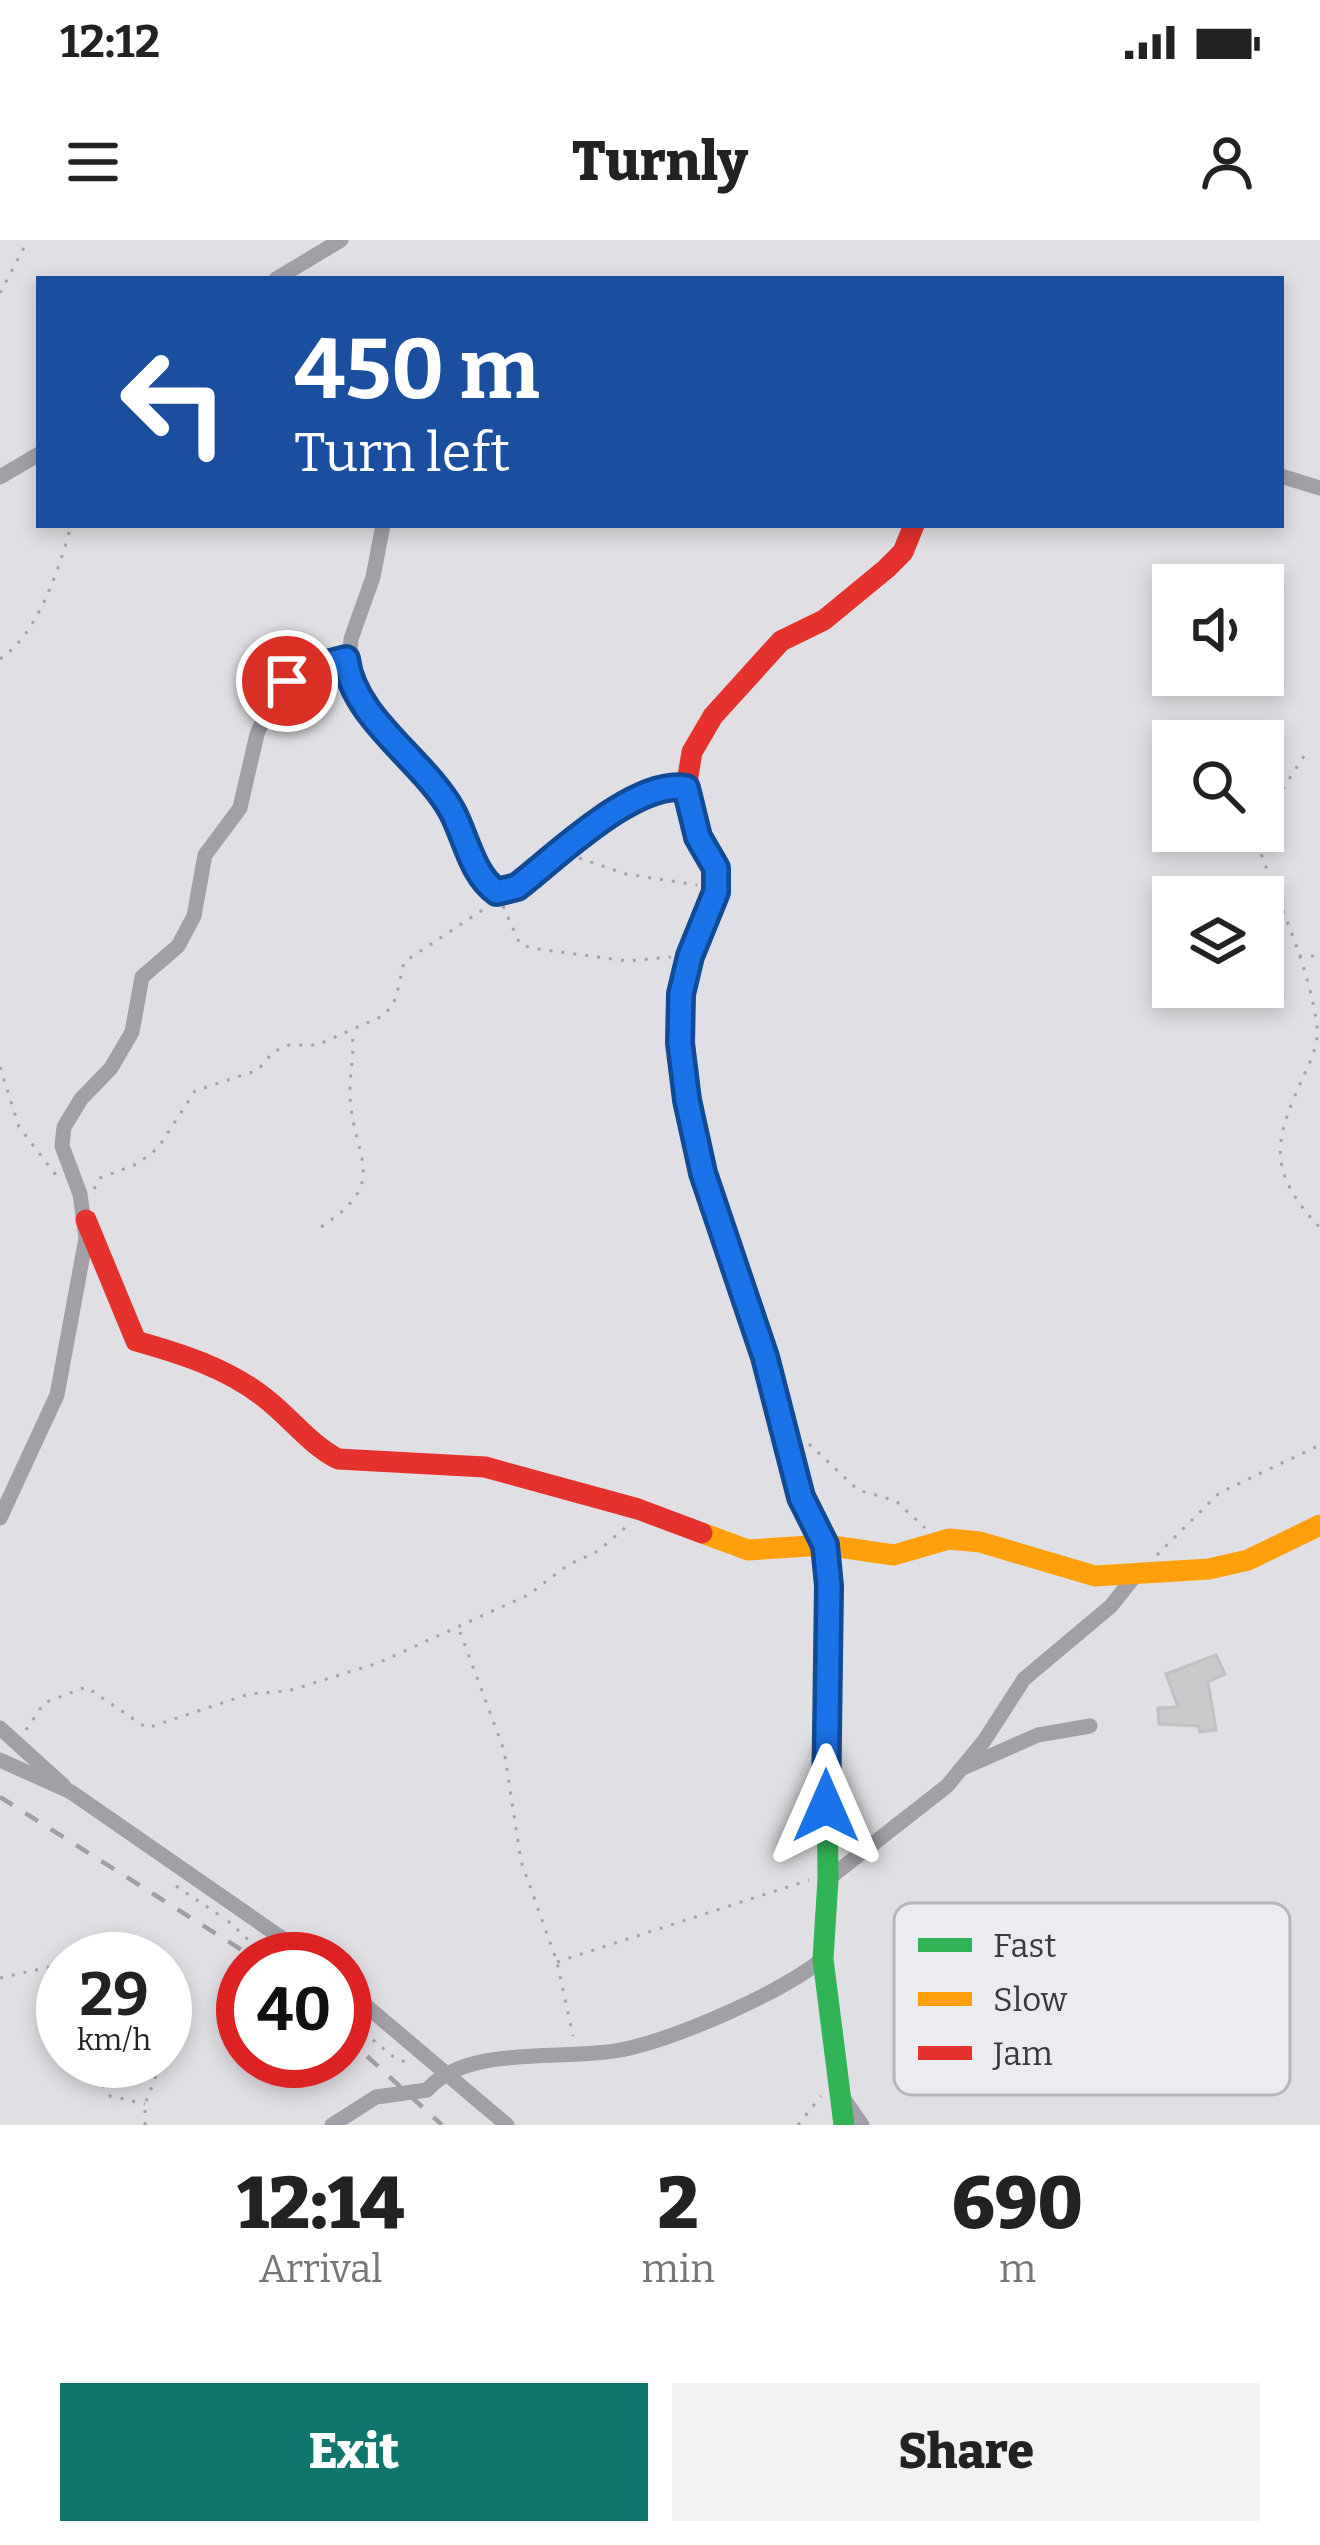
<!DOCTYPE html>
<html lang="en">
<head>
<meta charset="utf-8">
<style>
	body { margin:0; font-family:Bitter,serif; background:#f2f2f2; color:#222; height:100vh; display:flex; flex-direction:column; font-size:45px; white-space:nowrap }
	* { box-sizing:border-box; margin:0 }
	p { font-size:39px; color:#767676 }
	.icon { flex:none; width:66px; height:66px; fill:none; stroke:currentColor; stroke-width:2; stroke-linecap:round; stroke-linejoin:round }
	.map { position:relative; height:1885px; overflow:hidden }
	.drawer { display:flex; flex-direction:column; background:#fff; flex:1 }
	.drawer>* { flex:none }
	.hud { position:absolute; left:36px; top:36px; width:1248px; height:252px; border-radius:0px; box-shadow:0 6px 18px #0003; background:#1a4fa0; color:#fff; overflow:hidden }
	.buttons { position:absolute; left:1152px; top:324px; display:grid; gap:24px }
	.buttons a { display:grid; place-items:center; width:132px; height:132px; border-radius:0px; background:#fff; box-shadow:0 6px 18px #0003; font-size:60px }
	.speed { position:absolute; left:36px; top:1692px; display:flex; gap:24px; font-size:60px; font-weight:700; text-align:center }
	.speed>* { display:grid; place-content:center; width:156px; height:156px; border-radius:50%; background:#fff; box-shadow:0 6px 18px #0003; line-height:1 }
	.speed small { font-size:30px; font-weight:400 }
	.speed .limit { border:18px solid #d22; background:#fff; color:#111 }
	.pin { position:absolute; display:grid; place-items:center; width:102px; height:102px; color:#fff; margin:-51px; border:6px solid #fff; border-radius:50%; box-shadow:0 3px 12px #0007 }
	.me { position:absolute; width:132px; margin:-66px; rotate:0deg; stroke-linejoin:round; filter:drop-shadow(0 0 9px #0008) }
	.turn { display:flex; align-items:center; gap:42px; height:252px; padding:0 60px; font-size:54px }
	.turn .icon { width:156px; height:156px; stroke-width:2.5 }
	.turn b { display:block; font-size:84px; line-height:102px }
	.eta { display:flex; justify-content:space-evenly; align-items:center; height:204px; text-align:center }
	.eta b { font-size:72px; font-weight:800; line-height:84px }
	.action { display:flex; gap:24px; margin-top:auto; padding:24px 60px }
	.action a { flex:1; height:138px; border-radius:0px; background:#0f766e; color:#fff; font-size:48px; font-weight:800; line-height:138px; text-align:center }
	.action a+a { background:#f2f2f2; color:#222 }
	.status { display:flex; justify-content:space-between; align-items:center; height:84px; padding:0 60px; background:#fff; direction:ltr }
	.status svg { height:33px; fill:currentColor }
	header { display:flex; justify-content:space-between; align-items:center; height:156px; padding:0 60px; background:#fff; font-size:54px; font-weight:800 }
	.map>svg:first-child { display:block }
	.building { fill:#c9c8cb; stroke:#c1c0c3; stroke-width:3 }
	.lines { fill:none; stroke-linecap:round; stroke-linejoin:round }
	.path { stroke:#a4a4a8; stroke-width:3; stroke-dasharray:3 9; stroke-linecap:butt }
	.street { stroke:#a1a0a7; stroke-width:15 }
	.fast { stroke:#30b455; stroke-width:21 }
	.slow { stroke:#ff9f0a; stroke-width:21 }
	.jam { stroke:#e5322d; stroke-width:21 }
	.rail { stroke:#a0a0a4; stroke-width:4.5; stroke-dasharray:15 15; stroke-linecap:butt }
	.route-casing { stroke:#114b97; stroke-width:30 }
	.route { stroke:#1a73e8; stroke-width:21 }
	.key { fill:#ecebf1; stroke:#b7b6bb; stroke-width:3 }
	.key-label { font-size:33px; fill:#3a3a3c }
</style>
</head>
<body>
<div class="status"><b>12:12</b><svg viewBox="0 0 49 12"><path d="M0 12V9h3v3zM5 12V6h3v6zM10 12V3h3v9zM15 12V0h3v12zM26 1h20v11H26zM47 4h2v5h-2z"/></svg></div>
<header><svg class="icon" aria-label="menu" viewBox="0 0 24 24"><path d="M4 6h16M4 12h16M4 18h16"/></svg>Turnly<svg class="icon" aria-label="person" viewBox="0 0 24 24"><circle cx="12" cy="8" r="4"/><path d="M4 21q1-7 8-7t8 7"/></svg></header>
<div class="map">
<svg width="1320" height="1885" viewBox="0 0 1320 1885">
	<rect width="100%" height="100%" fill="#e0dfe3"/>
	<path class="building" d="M1216 1415 1225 1434 1208 1442 1216 1490 1200 1492 1199 1486 1159 1484 1158 1468 1178 1467 1166 1434Z"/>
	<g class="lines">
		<g class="path">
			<path d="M0 53 28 0"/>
			<path d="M0 419C38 394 60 327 71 285"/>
			<path d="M1263 579 1304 516"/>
			<path d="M1258 591 1260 611C1280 667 1310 728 1317 787 1319 801 1312 818 1306 831 1274 900 1265 929 1320 988"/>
			<path d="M579 618 626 634 697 645"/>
			<path d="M503 666 520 704 531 708 627 721 671 717"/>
			<path d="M1299 716H1320"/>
			<path d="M0 827 19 887 59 939"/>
			<path d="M94 949 100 938 137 924 158 908 195 851 258 830 273 812 289 805H317L385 775 396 758 404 722 490 665"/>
			<path d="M321 987C391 941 354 921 350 857 349 835 355 814 352 792"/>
			<path d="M809 1204 858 1250 896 1261 925 1288"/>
			<path d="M1157 1315 1219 1253 1320 1205"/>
			<path d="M460 1392 504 1510 521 1621 557 1722 573 1796"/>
			<path d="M26 1490 44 1463 86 1447 147 1488 249 1454 288 1451 378 1423 528 1355 568 1325 598 1311 626 1287"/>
			<path d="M176 1646 222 1677"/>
			<path d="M228 1681 269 1719"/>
			<path d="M557 1722 809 1640"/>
			<path d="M0 1738 63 1724"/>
			<path d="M345 1777 395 1818 411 1824"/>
			<path d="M165 1818 172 1811"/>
			<path d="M101 1821 103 1846 110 1856 145 1864"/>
			<path d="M145 1885V1864L162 1821"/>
			<path d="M798 1885 821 1856"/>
		</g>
		<g class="street">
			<path d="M276 39 341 0"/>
			<path d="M1281 236 1320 248"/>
			<path d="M0 237 39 214"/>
			<path d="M383 285 373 337 351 399 348 435 372 472 445 560 491 648 497 652 516 647C557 616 634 540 686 548"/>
			<path d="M0 1278 57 1155 86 998 80 954 62 906 64 887 81 859 111 828 132 792 142 737 178 706 194 676 205 615 240 568 257 494 271 463 301 431 346 419"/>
			<path d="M0 1488 64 1546"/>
			<path d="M0 1520 71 1552 312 1719"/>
			<path d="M963 1528 1038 1495 1090 1486"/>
			<path d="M828 1639 947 1546 984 1501 1024 1439 1111 1366 1138 1332"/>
			<path d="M345 1748 507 1885"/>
			<path d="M844 1859 862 1885"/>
			<path d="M332 1885 376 1857 427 1850C469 1802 569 1823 630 1808 684 1795 780 1753 823 1719"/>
		</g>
		<path class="fast" d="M686 844C691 935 735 1025 763 1111 784 1177 794 1243 825 1305L828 1639 823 1719 844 1885"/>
		<path class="slow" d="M702 1293 748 1310 825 1305 894 1315 949 1299 980 1302 1095 1336 1209 1329 1248 1320 1320 1285"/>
		<g class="jam">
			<path d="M686 844 681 754 690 716 716 652V628L699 597 686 548 692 512 713 476 781 401 824 380 886 329 903 312 914 285"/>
			<path d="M86 980 136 1101C182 1114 227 1128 265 1158 291 1178 309 1204 338 1219L485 1227 638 1269 702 1293"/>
		</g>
		<g class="rail">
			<path d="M0 1557 256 1719"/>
			<path d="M345 1796 442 1885"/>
		</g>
	</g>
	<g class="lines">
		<g class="route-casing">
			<path id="route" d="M287 441 301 431 346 419C353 479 424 520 452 571 466 597 472 635 497 652L517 647C556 617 635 539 686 548L698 597 716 628V652L690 716 681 754 680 803 687 860 703 933 765 1117 801 1257 825 1305 829 1346 826 1566"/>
		</g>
		<use href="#route" class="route"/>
	</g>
	<rect x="894" y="1663" width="396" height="192" rx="18" class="key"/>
	<rect x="918" y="1698" width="54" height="14" fill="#30b455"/>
	<rect x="918" y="1752" width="54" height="14" fill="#ff9f0a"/>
	<rect x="918" y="1806" width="54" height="14" fill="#e5322d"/>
	<g class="key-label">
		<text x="993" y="1717">Fast</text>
		<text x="993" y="1771">Slow</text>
		<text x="993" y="1825">Jam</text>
	</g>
</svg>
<div class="buttons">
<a><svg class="icon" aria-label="sound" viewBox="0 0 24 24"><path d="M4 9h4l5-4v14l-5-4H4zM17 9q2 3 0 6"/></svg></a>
<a><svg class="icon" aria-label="search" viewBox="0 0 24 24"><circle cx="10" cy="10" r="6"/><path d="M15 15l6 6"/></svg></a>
<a><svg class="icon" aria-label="layers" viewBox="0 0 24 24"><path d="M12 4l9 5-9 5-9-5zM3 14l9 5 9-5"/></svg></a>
</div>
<div class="speed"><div>29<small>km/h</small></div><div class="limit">40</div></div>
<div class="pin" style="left:287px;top:441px;background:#d93025"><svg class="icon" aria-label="arrive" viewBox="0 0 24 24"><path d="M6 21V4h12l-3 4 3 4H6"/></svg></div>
<svg class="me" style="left:826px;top:1566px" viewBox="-20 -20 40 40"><path d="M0-17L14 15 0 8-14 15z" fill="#1a73e8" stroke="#fff" stroke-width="4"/></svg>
<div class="hud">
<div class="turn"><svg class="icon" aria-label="left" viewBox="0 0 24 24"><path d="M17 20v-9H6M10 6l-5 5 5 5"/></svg><div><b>450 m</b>Turn left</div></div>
</div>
</div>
<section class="drawer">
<div class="eta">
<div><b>12:14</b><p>Arrival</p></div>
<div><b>2</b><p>min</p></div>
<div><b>690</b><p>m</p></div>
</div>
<div class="action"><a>Exit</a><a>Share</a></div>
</section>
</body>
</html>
